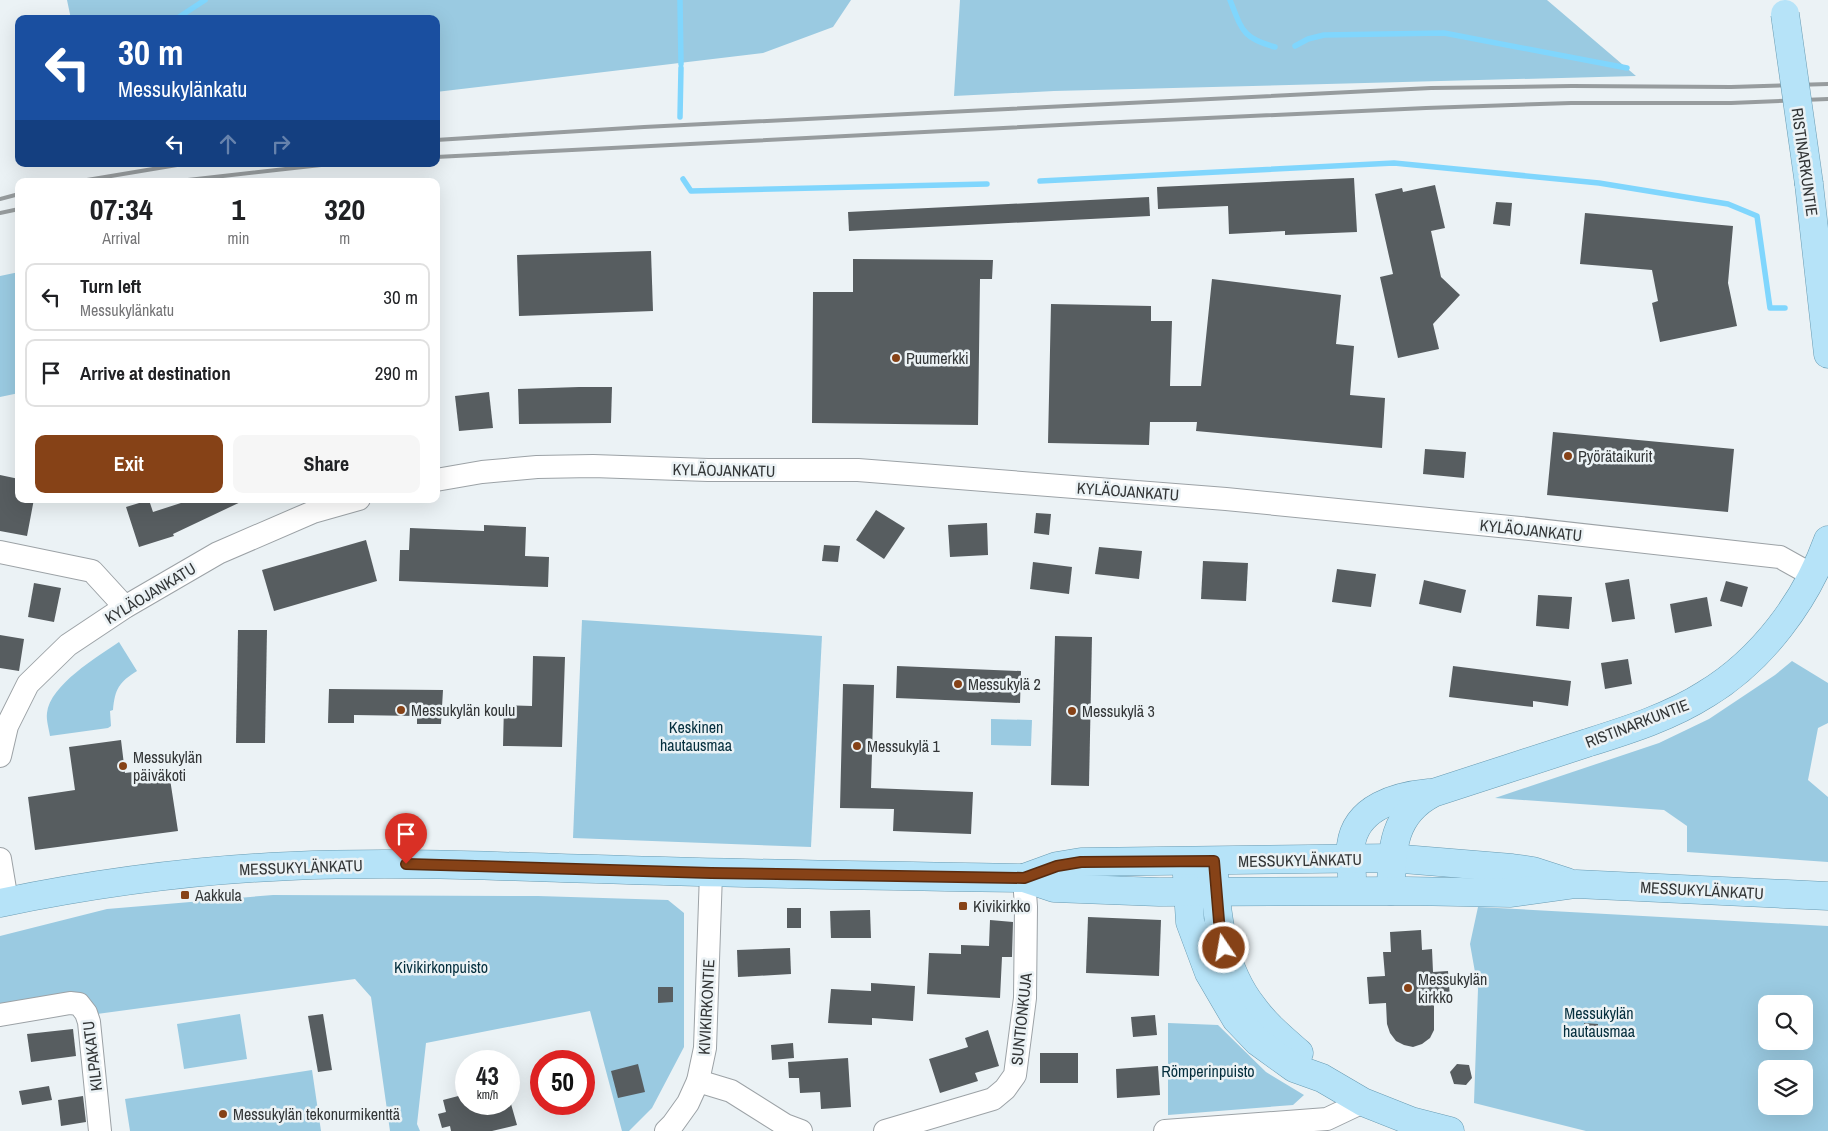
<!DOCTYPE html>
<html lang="en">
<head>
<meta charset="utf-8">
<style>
	body { margin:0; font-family:"Archivo Narrow",sans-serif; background:#f6f6f6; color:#202124; height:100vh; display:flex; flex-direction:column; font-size:19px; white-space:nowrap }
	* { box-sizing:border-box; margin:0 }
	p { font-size:16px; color:#757577 }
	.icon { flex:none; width:28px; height:28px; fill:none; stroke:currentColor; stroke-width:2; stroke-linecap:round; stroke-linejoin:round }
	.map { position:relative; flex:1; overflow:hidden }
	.side { position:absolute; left:15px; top:178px; width:425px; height:325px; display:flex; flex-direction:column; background:#fff; border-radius:10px; box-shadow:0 5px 20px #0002 }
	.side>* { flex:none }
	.hud { position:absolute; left:15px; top:15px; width:425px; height:152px; border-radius:10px; box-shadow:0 5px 20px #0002; background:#1a4fa0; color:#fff; overflow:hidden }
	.tools { position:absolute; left:1758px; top:995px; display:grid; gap:10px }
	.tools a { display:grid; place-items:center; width:55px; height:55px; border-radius:10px; background:#fff; box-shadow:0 5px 20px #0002; font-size:25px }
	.speed { position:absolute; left:455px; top:1050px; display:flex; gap:10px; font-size:25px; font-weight:700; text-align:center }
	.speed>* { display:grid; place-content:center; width:65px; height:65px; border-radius:50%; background:#fff; box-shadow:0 5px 20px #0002; line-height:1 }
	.speed small { font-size:12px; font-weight:400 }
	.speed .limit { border:8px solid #d22; background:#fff; color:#111 }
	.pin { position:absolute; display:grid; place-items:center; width:42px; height:42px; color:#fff; margin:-51px -21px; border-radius:50% 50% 50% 0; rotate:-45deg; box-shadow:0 0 5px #0007 }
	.pin .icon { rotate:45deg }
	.me { position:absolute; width:55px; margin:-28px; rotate:348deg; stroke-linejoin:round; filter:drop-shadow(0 0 4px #0008) }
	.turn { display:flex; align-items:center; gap:18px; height:105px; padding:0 20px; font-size:22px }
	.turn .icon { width:65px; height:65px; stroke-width:2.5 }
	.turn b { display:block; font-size:35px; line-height:42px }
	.lanes { display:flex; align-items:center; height:48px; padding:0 20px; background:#0003; justify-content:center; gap:25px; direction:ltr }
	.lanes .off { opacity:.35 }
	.eta { display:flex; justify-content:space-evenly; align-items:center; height:85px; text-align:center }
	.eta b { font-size:30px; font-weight:700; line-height:35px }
	.button { display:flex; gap:10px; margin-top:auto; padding:10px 20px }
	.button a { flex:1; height:58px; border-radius:10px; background:#864217; color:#fff; font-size:20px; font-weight:700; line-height:58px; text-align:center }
	.button a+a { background:#f6f6f6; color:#202124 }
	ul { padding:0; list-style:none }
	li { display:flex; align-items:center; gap:15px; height:68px; margin:0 10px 8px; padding:0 10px; border:2px solid #e0e0e0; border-radius:10px }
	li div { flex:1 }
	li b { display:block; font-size:19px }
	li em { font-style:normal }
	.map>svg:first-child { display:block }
	.green { fill:#9acae1; fill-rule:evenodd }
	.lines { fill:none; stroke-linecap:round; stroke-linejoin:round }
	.stream { stroke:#80d6fd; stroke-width:5.5 }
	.building { fill:#575d60 }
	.minor-casing { stroke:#9ca2a6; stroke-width:24 }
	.major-casing { stroke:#699bb2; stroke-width:29 }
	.minor { stroke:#fff; stroke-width:22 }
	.major { stroke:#b6e3f8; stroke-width:28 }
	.rail { stroke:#979c9e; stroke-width:4 }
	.major-bridge-casing { stroke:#699bb2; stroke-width:29; stroke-linecap:butt }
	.major-bridge { stroke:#b6e3f8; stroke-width:28 }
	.route-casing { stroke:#572b0f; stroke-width:12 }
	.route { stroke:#864217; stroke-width:9 }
	.poi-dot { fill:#864217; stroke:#ebf2f5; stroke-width:2 }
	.labels { text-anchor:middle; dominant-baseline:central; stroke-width:5; stroke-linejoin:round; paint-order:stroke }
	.street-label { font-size:16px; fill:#333637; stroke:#ebf2f5 }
	.poi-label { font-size:16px; fill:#333637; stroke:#ebf2f5; text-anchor:start }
	.park-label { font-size:16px; fill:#042e3d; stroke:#ebf2f5 }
</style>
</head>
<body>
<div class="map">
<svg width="1828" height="1131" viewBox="0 0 1828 1131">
	<rect width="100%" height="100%" fill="#ebf2f5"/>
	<g class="green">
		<path d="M67 0H851L833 27 763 53 436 92V19H71Z"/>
		<path d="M960 0H1547L1636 76 1054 91 954 96Z"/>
		<path d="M19 272V393L0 397V276Z"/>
		<path d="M582 620 822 636 811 847 573 838Z"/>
		<path d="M119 642 137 671C119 682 115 689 113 710L110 711 111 726 108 728 50 736C49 729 46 720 47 713 50 685 97 657 119 642Z"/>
		<path d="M1792 661 1828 683V723L1818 728 1808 780 1828 797V862L1687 852V826L1664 810 1495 798 1659 743 1709 719 1775 675Z"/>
		<path d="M991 719 1032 720 1031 746 991 745Z"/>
		<path d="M273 895 538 896 668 900 684 913V1047L652 1108 629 1131H622L590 1011 426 1043 417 1124 420 1131H390L371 997 355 979 97 1014 0 1007V936L107 909Z"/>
		<path d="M1478 907 1828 926V1131H1586L1474 1103 1478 989 1470 944ZM1766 1004H1804V1041H1766ZM1766 1069H1804V1106H1766Z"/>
		<path d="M240 1014 247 1059 184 1069 177 1024Z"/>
		<path d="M1168 1023 1218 1025 1266 1072 1304 1095 1293 1105 1168 1115Z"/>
		<path d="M312 1070 321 1131H130L125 1099Z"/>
	</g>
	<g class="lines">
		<g class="stream">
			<path d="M680 0 681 64"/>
			<path d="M1230 0C1242 30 1242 38 1275 47"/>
			<path d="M105 19H114"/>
			<path d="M176 19 205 0"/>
			<path d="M1295 46 1308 39 1324 35 1444 33 1627 68"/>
			<path d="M680 117 681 68"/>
			<path d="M683 179 691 191 987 184"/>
			<path d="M1040 181 1394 163 1599 183 1728 204 1757 216 1770 308H1785"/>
		</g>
	</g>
	<g class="building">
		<path d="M1354 178 1357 232 1285 235V231L1229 234 1228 206 1158 209 1157 187Z"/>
		<path d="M1435 185 1445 228 1431 231 1441 277 1460 295 1433 324 1439 349 1398 358 1380 277 1393 274 1375 194 1402 188 1403 192Z"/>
		<path d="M1149 197 1150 216 849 231 848 212Z"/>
		<path d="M1496 202 1512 203 1510 226 1493 224Z"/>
		<path d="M1585 213 1733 226 1728 283 1737 326 1660 342 1652 303 1658 301 1652 270 1580 264Z"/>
		<path d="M651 251 653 311 519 316 517 255Z"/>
		<path d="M853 259 993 260 992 279H980L978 425 812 423 813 292H853Z"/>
		<path d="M1212 279 1341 295 1336 344 1354 346 1350 395 1385 398 1382 448 1196 431 1197 422H1150L1149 445 1048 443 1051 304 1151 306V321H1172L1170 386H1201Z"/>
		<path d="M579 387H612L611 423 519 424 518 389Z"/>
		<path d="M489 392 493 428 459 431 455 396Z"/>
		<path d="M1553 432 1734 449 1728 512 1547 495Z"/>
		<path d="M1425 449 1466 452 1464 478 1423 474Z"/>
		<path d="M0 475 19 479V499H34L27 536 0 531Z"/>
		<path d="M182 499H247L173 534 174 536 139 547 126 507 149 500 153 512 184 502Z"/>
		<path d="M876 510 905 528 884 559 856 540Z"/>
		<path d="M1036 513 1051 514 1049 535 1034 533Z"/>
		<path d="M987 523 988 555 950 557 948 525Z"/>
		<path d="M484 525 526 527 525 556 549 557 548 587 399 581 400 550H409L410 528 484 531Z"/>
		<path d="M366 540 377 581 274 611 262 570Z"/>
		<path d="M824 545 840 546 838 562 822 561Z"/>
		<path d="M1099 547 1142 551 1139 579 1095 574Z"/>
		<path d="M1203 561 1248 563 1246 601 1201 599Z"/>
		<path d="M1033 562 1072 567 1069 594 1030 589Z"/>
		<path d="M1337 569 1376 574 1371 607 1332 602Z"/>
		<path d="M1629 579 1635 619 1612 622 1605 583Z"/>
		<path d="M1424 580 1466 590 1461 613 1419 604Z"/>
		<path d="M1726 581 1748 587 1742 607 1720 601Z"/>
		<path d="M34 583 61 588 54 622 28 617Z"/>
		<path d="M1538 595 1572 597 1569 629 1536 626Z"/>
		<path d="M1707 597 1712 626 1675 633 1670 604Z"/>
		<path d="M238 630H267L265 743H236Z"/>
		<path d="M0 635 24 639 19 671 0 668Z"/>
		<path d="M1055 636 1092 637 1089 786 1051 785Z"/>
		<path d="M533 656 565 657 562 747 503 746 504 705 532 706Z"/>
		<path d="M1628 659 1632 684 1605 689 1601 663Z"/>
		<path d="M897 666 1021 671 1020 703 896 698Z"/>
		<path d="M1453 666 1571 681 1568 706 1533 701V707L1449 697Z"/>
		<path d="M843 684 874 685 871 788 973 792 971 834 893 831 894 809 840 808Z"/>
		<path d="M329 689 443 690 441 724H417V716L354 715V723H328Z"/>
		<path d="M121 740 125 773 149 770 151 781 170 779 178 831 35 850 28 797 75 790 69 747Z"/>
		<rect x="787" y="908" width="14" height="20"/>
		<path d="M870 910 871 938H831L830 911Z"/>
		<path d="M1088 917 1161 920 1159 976 1086 973Z"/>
		<path d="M990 920 1013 922 1012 957H1002L1000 998 927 994 929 953 961 954V945L989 946Z"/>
		<path d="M1421 930 1422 950 1432 949 1433 972 1448 971 1450 998 1434 999V1030L1430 1038 1422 1044 1413 1047 1404 1045 1396 1041 1390 1033 1387 1024 1386 1003 1369 1004 1367 977 1385 976 1383 952H1391L1390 932Z"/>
		<path d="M790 948 791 974 738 977 737 950Z"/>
		<path d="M871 983 915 986 913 1021 872 1018V1025L828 1023 831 989 871 991Z"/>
		<path d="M658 987H673V1002L658 1003Z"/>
		<path d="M323 1014 332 1070 318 1072 308 1016Z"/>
		<path d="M1155 1015 1157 1035 1133 1037 1131 1017Z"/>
		<path d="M1584 1023 1598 1024V1039H1584Z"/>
		<path d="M73 1029 76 1056 31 1062 27 1034Z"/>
		<path d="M988 1030 999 1066 975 1073 978 1081 940 1093 929 1059 968 1047 965 1038Z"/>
		<path d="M793 1043 794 1058 772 1060 771 1045Z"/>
		<rect x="1040" y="1053" width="38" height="30"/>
		<path d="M848 1058 851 1107 821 1109 820 1092 800 1093 799 1078H789L788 1062Z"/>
		<path d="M638 1064 645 1092 618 1098 611 1071Z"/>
		<path d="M1457 1064 1469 1065 1472 1078 1466 1085 1454 1084 1450 1072Z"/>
		<path d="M1158 1066 1160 1095 1117 1098 1116 1069Z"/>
		<path d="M49 1086 52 1100 22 1105 19 1091Z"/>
		<path d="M466 1094V1104H511L517 1125 492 1131H451L450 1126 442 1128 438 1114 446 1112 443 1100Z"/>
		<path d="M83 1096 86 1122 61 1126 58 1100Z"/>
	</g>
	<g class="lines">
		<g class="minor-casing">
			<g id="minor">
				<path d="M436 480 482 472 537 467 593 466 708 470H858L1226 499 1520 528 1780 557 1814 576"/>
				<path d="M0 552 92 571 125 607"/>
				<path d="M0 756 7 726 28 684 68 645 125 607 218 553 313 512 359 499"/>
				<path d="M0 859 7 901"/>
				<path d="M0 1015 70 1003 79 1004 86 1013 89 1022 100 1131"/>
				<path d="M698 1081 731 1091 785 1125 801 1131"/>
				<path d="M666 1131 673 1124 688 1103 698 1081 705 1048 711 873"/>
				<path d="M885 1131 993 1099 1005 1089 1015 1075 1025 998 1026 907 1024 878"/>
				<path d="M1165 1131 1327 1119 1363 1102"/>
			</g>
		</g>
		<g class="major-casing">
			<g id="major">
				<path d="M1809 184 1828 354"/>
				<path d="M1214 873C1217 920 1223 969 1253 1007 1266 1025 1283 1039 1299 1053"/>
				<path d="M1187 875 1190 922 1209 973 1236 1019 1258 1042 1294 1068 1322 1078 1363 1102 1411 1121 1450 1131"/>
				<path d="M1352 876C1351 866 1350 854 1351 845 1356 807 1397 796 1429 793"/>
				<path d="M1024 878 1057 866 1081 862 1391 858 1512 868 1533 871 1567 882"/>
				<path d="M1391 891C1392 850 1392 814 1433 793 1484 776 1536 760 1587 743 1628 730 1670 717 1706 694 1762 660 1806 601 1828 540"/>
				<path d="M0 903C96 883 194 870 291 866 403 861 515 867 627 870 759 874 892 876 1024 878L1054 888 1159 892 1407 891 1511 893 1576 884 1828 896"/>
			</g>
		</g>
		<use href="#minor" class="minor"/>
		<use href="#major" class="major"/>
		<g class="rail">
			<path d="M436 140 644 127 1431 88 1572 86 1731 87 1828 84"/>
			<path d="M436 157 1099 123 1426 108 1571 103H1731L1828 99"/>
			<path d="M81 181 183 164"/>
			<path d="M179 181 330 164"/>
			<path d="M0 199 19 194"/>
			<path d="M0 213 19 209"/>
		</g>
		<g class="major-bridge-casing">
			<path id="major-bridge" d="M1785 14 1809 184"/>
		</g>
		<use href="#major-bridge" class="major-bridge"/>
	</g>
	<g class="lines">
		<g class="route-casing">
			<path id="route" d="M406 864 711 873 1024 878 1057 866 1081 862 1214 861 1220 933 1224 948"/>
		</g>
		<use href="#route" class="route"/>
	</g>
	<g class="poi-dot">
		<circle cx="896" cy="358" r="5"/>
		<circle cx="1568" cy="456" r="5"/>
		<circle cx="958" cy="684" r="5"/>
		<circle cx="401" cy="710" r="5"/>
		<circle cx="1072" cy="711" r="5"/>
		<circle cx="857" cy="746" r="5"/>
		<circle cx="123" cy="766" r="5"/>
		<rect x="180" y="890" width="10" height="10" rx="2.5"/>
		<rect x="958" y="901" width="10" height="10" rx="2.5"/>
		<circle cx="1408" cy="988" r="5"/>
		<circle cx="223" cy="1114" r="5"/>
	</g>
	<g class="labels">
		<g class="street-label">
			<text transform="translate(1805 162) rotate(82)">RISTINARKUNTIE</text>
			<text transform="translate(724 470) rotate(1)">KYLÄOJANKATU</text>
			<text transform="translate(1128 491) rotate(4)">KYLÄOJANKATU</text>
			<text transform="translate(1531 530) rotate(6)">KYLÄOJANKATU</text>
			<text transform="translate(150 593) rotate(-31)">KYLÄOJANKATU</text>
			<text transform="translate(1637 723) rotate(-21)">RISTINARKUNTIE</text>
			<text transform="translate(1300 860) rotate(-1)">MESSUKYLÄNKATU</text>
			<text transform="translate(301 867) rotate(-2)">MESSUKYLÄNKATU</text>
			<text transform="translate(1702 890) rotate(3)">MESSUKYLÄNKATU</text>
			<text transform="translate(706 1007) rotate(-87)">KIVIKIRKONTIE</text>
			<text transform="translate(1021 1019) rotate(-84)">SUNTIONKUJA</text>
			<text transform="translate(92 1056) rotate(-97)">KILPAKATU</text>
		</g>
		<g class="poi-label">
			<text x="906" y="358">Puumerkki</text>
			<text x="1578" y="456">Pyörätaikurit</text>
			<text x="968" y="684">Messukylä 2</text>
			<text x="411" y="710">Messukylän koulu</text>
			<text x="1082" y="711">Messukylä 3</text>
			<text x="867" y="746">Messukylä 1</text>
			<text x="133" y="757">Messukylän<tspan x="133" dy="18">päiväkoti</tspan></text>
			<text x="195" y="895">Aakkula</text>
			<text x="973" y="906">Kivikirkko</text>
			<text x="1418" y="979">Messukylän<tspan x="1418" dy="18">kirkko</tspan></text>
			<text x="233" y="1114">Messukylän tekonurmikenttä</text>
		</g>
		<g class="park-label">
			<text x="696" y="727">Keskinen<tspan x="696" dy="18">hautausmaa</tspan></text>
			<text x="441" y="967">Kivikirkonpuisto</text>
			<text x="1599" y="1013">Messukylän<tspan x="1599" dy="18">hautausmaa</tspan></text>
			<text x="1208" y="1071">Römperinpuisto</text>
		</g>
	</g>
</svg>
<div class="tools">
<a><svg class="icon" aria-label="search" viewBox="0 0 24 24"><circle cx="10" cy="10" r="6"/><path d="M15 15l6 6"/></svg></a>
<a><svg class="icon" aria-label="layers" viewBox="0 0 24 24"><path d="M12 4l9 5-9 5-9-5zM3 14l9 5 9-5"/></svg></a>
</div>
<div class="speed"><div>43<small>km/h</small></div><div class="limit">50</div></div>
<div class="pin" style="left:406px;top:864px;background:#d93025"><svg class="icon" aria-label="arrive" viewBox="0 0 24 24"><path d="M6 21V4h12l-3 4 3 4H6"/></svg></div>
<svg class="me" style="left:1224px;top:948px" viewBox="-20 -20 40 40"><circle r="17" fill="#864217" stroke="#fff" stroke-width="3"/><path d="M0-11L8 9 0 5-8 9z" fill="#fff"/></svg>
<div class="hud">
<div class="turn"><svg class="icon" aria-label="left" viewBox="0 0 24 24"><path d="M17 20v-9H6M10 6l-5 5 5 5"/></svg><div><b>30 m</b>Messukylänkatu</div></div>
<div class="lanes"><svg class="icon" aria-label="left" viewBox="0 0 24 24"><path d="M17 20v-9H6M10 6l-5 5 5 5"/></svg><svg class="icon off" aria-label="ahead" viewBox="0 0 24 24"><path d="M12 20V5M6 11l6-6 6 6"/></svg><svg class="icon off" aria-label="right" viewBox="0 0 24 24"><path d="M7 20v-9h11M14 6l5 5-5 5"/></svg></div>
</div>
<section class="side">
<div class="eta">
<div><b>07:34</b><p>Arrival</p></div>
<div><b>1</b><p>min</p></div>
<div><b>320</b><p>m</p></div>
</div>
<ul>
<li><svg class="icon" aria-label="left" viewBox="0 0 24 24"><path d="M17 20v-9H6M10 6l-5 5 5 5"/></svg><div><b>Turn left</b><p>Messukylänkatu</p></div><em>30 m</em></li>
<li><svg class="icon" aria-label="arrive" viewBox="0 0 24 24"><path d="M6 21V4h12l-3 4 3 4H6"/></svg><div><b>Arrive at destination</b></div><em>290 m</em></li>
</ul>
<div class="button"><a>Exit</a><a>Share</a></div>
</section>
</div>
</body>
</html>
